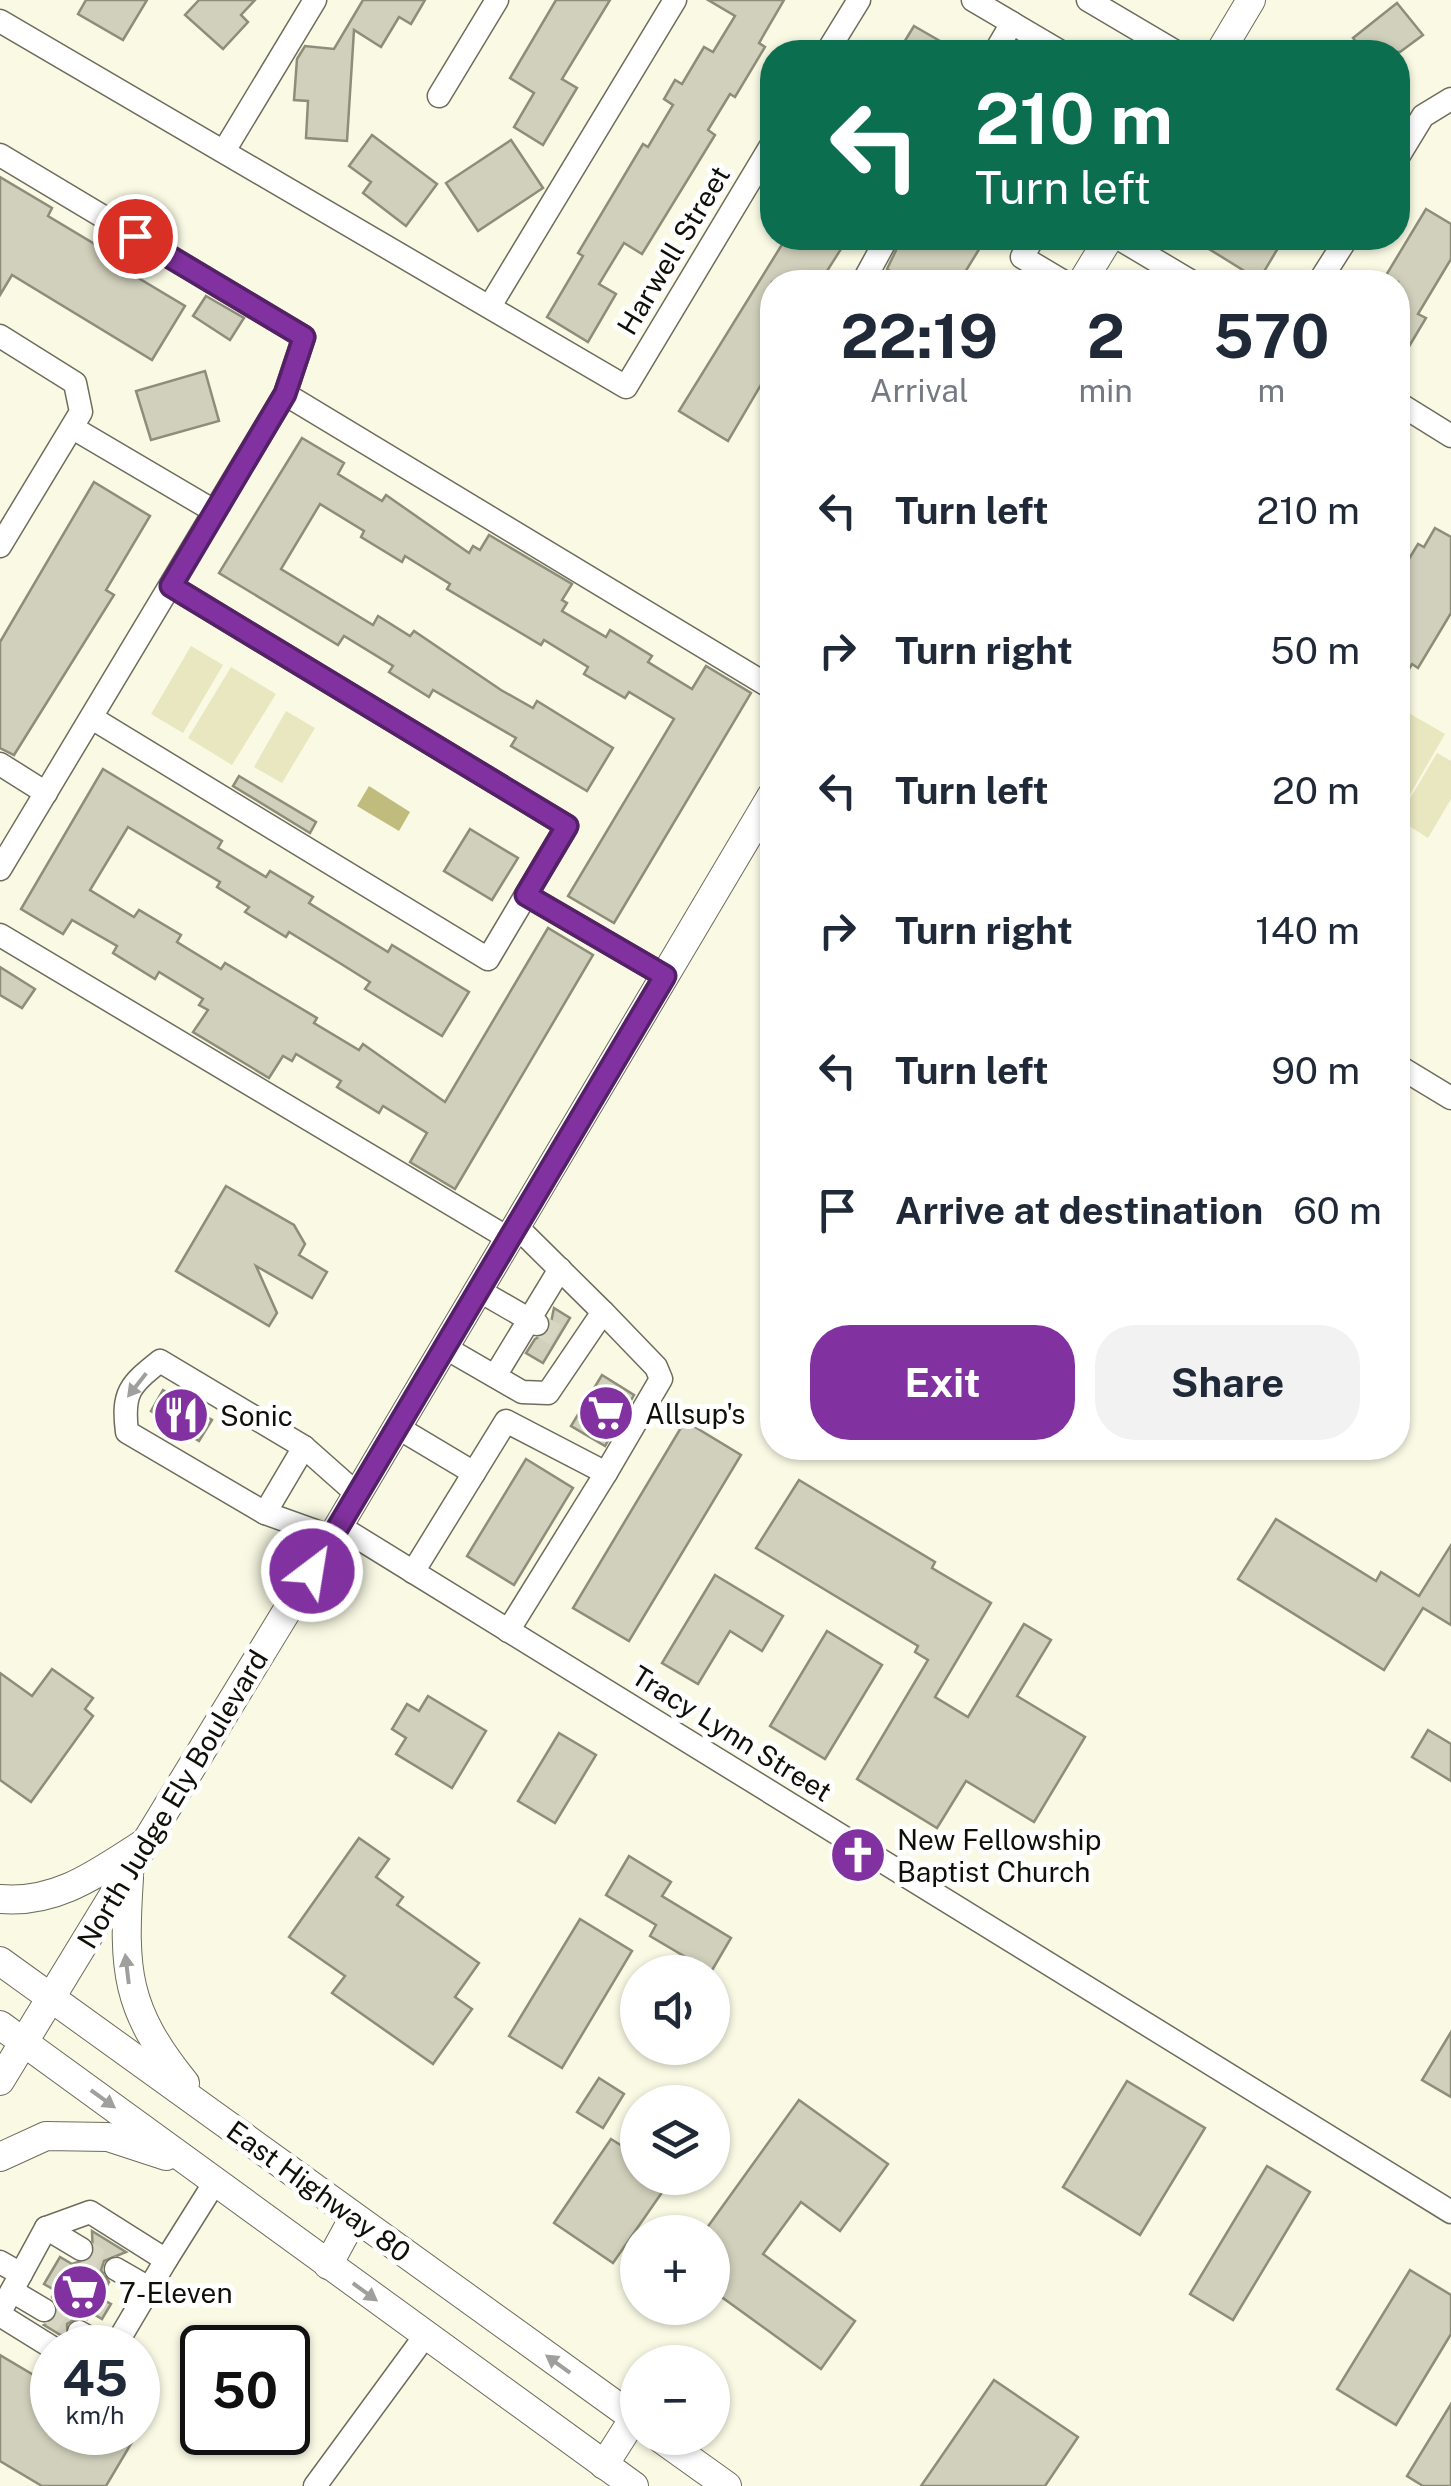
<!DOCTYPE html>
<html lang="en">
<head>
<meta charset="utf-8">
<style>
	body { margin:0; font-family:"Public Sans",sans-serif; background:#f2f2f3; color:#1f2937; height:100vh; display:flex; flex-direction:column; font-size:38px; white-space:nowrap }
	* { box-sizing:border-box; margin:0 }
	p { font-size:32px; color:#747a83 }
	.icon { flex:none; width:55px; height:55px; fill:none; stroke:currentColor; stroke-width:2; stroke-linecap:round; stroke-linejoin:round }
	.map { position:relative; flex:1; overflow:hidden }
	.details { position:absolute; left:760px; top:270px; width:650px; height:1190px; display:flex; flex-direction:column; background:#fff; border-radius:40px; box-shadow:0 2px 8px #0004 }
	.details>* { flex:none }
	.hud { position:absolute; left:760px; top:40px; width:650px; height:210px; border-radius:40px; box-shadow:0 2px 8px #0004; background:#0b6e4f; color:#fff; overflow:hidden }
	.buttons { position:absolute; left:620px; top:1955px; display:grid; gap:20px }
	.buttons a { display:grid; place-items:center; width:110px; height:110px; border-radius:50%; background:#fff; box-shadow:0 2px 8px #0004; font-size:50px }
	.speed { position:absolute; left:30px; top:2325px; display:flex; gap:20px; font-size:50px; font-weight:700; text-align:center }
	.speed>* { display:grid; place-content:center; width:130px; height:130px; border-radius:50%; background:#fff; box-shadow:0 2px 8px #0004; line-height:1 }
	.speed small { font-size:25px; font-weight:400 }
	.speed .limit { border:5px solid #111; border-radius:15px; background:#fff; color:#111 }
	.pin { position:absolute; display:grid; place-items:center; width:85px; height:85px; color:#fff; margin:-42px; border:5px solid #fff; border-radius:50%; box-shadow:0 2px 10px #0007 }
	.me { position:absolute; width:110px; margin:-55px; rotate:31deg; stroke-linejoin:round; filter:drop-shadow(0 0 8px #0008) }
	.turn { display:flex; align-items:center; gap:35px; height:210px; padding:0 50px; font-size:45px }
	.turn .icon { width:130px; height:130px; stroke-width:2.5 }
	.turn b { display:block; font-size:70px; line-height:85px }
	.eta { display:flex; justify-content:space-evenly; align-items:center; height:170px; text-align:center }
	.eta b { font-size:60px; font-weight:700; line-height:70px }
	.primary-button { display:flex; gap:20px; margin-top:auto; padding:20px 50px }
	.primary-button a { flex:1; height:115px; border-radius:40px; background:#8231a0; color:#fff; font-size:40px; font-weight:700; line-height:115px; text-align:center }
	.primary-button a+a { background:#f2f2f3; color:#1f2937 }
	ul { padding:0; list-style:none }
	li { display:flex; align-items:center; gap:30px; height:140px; padding:0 50px }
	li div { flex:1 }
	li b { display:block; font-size:38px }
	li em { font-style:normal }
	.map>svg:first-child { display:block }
	.green { fill:#e9e7c0 }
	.water { fill:#c0bc7e }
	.building { fill:#d1d0bc; stroke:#8e8d7a; stroke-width:2.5 }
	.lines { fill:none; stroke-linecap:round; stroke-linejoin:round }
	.minor-tunnel { stroke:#d6d6c3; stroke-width:22; stroke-dasharray:22 11; stroke-linecap:butt }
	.minor-casing { stroke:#6e6d5b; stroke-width:25 }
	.major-casing { stroke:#6e6d5b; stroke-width:30 }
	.minor { stroke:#fff; stroke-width:22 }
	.major { stroke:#fff; stroke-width:28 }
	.oneway { fill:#9f9f9d }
	.route-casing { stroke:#542068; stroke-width:25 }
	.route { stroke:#8231a0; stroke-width:18 }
	.labels { text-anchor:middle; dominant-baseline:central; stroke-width:10; stroke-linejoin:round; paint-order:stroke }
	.street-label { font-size:28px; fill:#101009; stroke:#fff }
	.poi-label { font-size:28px; fill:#101009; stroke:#fff; text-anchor:start }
</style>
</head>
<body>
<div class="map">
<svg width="1451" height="2486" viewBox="0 0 1451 2486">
	<rect width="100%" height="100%" fill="#f9f9e4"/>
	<g class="green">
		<path d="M191 646 223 665 183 733 151 714Z"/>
		<path d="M231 667 276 694 232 765 188 738Z"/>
		<path d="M1400 708 1445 734 1398 815V712Z"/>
		<path d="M286 711 315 728 282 783 254 767Z"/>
		<path d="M1437 753 1451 761V799L1428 838 1398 819Z"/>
	</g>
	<path class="water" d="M369 786 410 812 399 831 357 806Z"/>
	<g class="building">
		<path d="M86 0H147L123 40 78 14Z"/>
		<path d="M199 0H255L241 15 248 22 223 49 185 15Z"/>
		<path d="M363 0H425L411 24 399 17 381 47 354 30 347 141 306 138 308 101 294 100 297 59 305 46 334 49Z"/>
		<path d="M556 0H610L562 79 577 88 543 145 514 127 534 93 510 78Z"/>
		<path d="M708 0H784L759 43 765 47 735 97 730 94 708 130 715 135 642 254 624 243 599 284 616 294 588 342 547 317 583 256 578 253 643 144 648 147 673 105 664 99 675 80 682 84 704 47 713 52 735 16Z"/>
		<path d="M1397 3 1423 35 1400 52H1364L1353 38Z"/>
		<path d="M914 26 959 52H898Z"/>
		<path d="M372 135 437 184 406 226 363 193 371 182 349 166Z"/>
		<path d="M511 140 543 188 478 231 446 183Z"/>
		<path d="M0 177 52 208 48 216 113 255 110 261 185 306 152 360 12 275 0 295Z"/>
		<path d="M1426 209 1451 224V259L1418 314 1426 318 1398 365V282H1382Z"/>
		<path d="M786 238H848L820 282H772V366L728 441 679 411Z"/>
		<path d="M902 238H986L959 282H909L887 269Z"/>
		<path d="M1216 238H1284L1259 280 1209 249Z"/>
		<path d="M206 296 244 318 230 340 193 316Z"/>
		<path d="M205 371 219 421 151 440 136 391Z"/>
		<path d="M302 438 344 463 338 474 382 501 386 495 469 553 473 546 480 550 489 535 572 584 562 600 567 603 562 611 606 637 610 630 652 656 648 662 692 689 706 666 751 693 614 923 568 896 674 719 629 692 625 698 584 674 588 667 544 640 541 645 447 589 450 584 405 556 402 562 361 537 364 531 320 504 281 569 373 625 378 616 410 636 414 631 501 690 533 708 537 701 613 748 587 791 511 746 516 738 433 690 429 697 389 672 393 666 344 636 338 645 219 573Z"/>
		<path d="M94 482 150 516 106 590 114 595 14 755 0 748V642Z"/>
		<path d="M1435 528 1451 537V613L1418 668 1412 664 1398 688V577L1418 544 1424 547Z"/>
		<path d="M103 769 222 841 218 848 266 877 270 871 313 897 309 903 388 952 392 945 469 992 442 1036 365 989 370 982 338 962 289 932 286 937 245 912 249 907 217 887 220 882 128 827 90 890 134 917 139 910 181 935 177 942 221 969 225 963 317 1018 314 1023 359 1050 363 1044 445 1102 548 928 593 955 455 1189 410 1162 427 1133 383 1106 379 1113 337 1087 341 1081 296 1054 292 1061 283 1056 269 1078 193 1032 208 1010 199 1005 203 999 159 972 155 979 113 953 117 946 72 920 63 934 21 909Z"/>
		<path d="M239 776 316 822 310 833 233 786Z"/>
		<path d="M470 829 518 858 492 900 444 871Z"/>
		<path d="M0 967 35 989 22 1008 0 995Z"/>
		<path d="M226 1186 294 1225 305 1244 299 1255 327 1272 312 1298 256 1266 277 1313 269 1326 176 1271Z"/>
		<path d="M554 1308 570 1318 543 1363 526 1353 535 1339 549 1332Z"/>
		<path d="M602 1375 634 1395 605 1446 571 1426Z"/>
		<path d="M163 1390 212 1420 199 1441 151 1411Z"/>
		<path d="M685 1421 741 1455 629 1641 573 1608Z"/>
		<path d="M526 1459 573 1488 514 1585 467 1556Z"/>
		<path d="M799 1480 935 1562 932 1568 991 1603 935 1697 968 1717 1024 1624 1051 1640 1017 1696 1085 1737 1034 1822 966 1781 937 1828 857 1779 928 1660 915 1652 918 1646 756 1548Z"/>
		<path d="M1276 1519 1376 1581 1381 1572 1419 1596 1451 1545V1625L1423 1608 1384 1670 1238 1579Z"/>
		<path d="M715 1575 783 1616 762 1651 730 1631 698 1684 662 1663Z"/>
		<path d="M827 1631 882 1665 825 1759 770 1726Z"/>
		<path d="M52 1669 93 1698 85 1709 93 1716 31 1802 0 1780V1673L32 1696Z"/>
		<path d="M428 1696 486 1731 452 1788 396 1754 406 1738 392 1729 407 1704 419 1711Z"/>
		<path d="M1428 1730 1451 1744V1781L1412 1757Z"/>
		<path d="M559 1733 596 1755 555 1823 518 1801Z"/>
		<path d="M359 1838 389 1859 376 1877 403 1897 397 1905 479 1963 455 1997 472 2009 433 2064 332 1993 345 1976 289 1937Z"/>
		<path d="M629 1856 671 1882 662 1896 731 1938 711 1972 650 1936 656 1925 606 1895Z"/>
		<path d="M580 1919 632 1951 562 2068 509 2036Z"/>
		<path d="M1451 2032V2097L1422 2080Z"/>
		<path d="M599 2078 624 2094 603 2128 577 2112Z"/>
		<path d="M1127 2081 1205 2128 1140 2235 1063 2187Z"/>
		<path d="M799 2100 888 2164 840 2231 801 2202 763 2254 855 2321 821 2369 712 2290V2232H704Z"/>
		<path d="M611 2139 638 2156V2178H672L613 2263 554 2223Z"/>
		<path d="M1267 2166 1310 2192 1233 2320 1190 2294Z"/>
		<path d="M92 2231 126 2252 104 2261 101 2270 109 2282 100 2298 111 2304 102 2319 90 2312 87 2319 78 2317 67 2324 68 2348 62 2336 44 2325 56 2318 59 2309 52 2297 56 2291 44 2284 60 2257 72 2264 93 2257Z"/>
		<path d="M1410 2270 1451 2295V2334L1396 2425 1337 2389Z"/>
		<path d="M0 2355 52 2386V2432H138L106 2486H42L0 2461Z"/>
		<path d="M994 2380 1078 2437 1045 2486H921Z"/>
		<path d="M1451 2404V2486H1423L1407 2476Z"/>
	</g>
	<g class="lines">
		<g class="minor-tunnel">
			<path d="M537 1324 559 1337"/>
			<path d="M81 2249 116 2269"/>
			<path d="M44 2310 79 2332"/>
		</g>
		<g class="minor-casing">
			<g id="minor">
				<path d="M973 0 1061 52"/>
				<path d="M1088 0 1176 52"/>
				<path d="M0 21 626 387 772 144"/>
				<path d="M827 52 859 0"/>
				<path d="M995 52 1012 23"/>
				<path d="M439 96 497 0"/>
				<path d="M224 151 315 0"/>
				<path d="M0 155 304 337 285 394 0 869"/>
				<path d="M1398 157 1423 116 1451 99"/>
				<path d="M1023 238 1031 242 1022 257 1064 282"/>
				<path d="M1118 238 1192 282"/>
				<path d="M863 282 887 238"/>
				<path d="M1319 282 1347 238"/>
				<path d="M490 306 675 0"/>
				<path d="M0 336 75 383 81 412 0 546"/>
				<path d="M285 394 772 688"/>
				<path d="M1398 403 1451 436"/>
				<path d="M73 428 214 511"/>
				<path d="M92 718 488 959 567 826 171 586"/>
				<path d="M0 764 46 793"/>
				<path d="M526 895 665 976"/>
				<path d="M0 935 508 1238"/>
				<path d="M1398 1066 1451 1098"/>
				<path d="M478 1290 537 1324"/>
				<path d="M444 1347 522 1392 548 1393 603 1312 516 1226"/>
				<path d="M495 1376 560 1269"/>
				<path d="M397 1427 474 1473"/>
				<path d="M265 1513 304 1447"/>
				<path d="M339 1526 1451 2212"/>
				<path d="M332 1537 265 1513 127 1432C122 1392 130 1385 160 1361L304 1447 357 1494"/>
				<path d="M413 1572 506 1421 606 1473 661 1379 656 1367 603 1312"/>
				<path d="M508 1631 606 1473"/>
				<path d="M46 2228 81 2249"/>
				<path d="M0 2262 21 2274 46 2228 90 2212 166 2260 215 2182"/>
				<path d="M116 2269 149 2288"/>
				<path d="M12 2291 44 2310"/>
				<path d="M0 2312 21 2274"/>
				<path d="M0 2315 53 2348"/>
				<path d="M79 2332 107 2348"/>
				<path d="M114 2348 166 2260"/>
				<path d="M315 2486 425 2336"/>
			</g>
		</g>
		<g class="major-casing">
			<g id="major">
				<path d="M1220 52 1251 0"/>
				<path d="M1082 282 1109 238"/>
				<path d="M129 1878C123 1970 125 2009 185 2083"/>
				<path d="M0 1899C56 1904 96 1874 141 1845"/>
				<path d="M0 1961 638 2421"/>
				<path d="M0 2025 634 2486"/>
				<path d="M0 2081 332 1537 772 795"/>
				<path d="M0 2157 46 2136 108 2137 166 2156"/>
				<path d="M328 2265 354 2217"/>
				<path d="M660 2438 727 2486"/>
				<path d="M604 2465 634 2418"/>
			</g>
		</g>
		<use href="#minor" class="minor"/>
		<use href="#major" class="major"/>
	</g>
	<defs><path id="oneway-solid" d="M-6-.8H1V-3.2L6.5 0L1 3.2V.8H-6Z" transform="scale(2.5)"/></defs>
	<g class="oneway">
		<use href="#oneway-solid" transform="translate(137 1385) rotate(128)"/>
		<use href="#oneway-solid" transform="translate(127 1969) rotate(-97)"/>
		<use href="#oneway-solid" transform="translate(103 2099) rotate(36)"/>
		<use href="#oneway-solid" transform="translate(365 2292) rotate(36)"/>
		<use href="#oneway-solid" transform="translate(558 2364) rotate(-144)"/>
	</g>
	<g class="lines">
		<g class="route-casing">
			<path id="route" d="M135 236 304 337 285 394 171 586 567 826 526 895 665 976 312 1571"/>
		</g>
		<use href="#route" class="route"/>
	</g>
	<defs>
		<g id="supermarket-disc" transform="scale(2.875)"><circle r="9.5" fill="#8231a0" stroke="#fff"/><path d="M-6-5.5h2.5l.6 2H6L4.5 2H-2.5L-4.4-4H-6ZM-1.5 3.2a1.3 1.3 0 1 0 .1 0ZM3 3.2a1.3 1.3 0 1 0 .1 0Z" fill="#fff"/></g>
		<g id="restaurant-disc" transform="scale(2.875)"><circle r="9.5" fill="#8231a0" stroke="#fff"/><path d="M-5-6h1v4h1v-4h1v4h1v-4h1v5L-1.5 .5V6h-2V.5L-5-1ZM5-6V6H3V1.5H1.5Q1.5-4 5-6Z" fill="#fff"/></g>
		<g id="church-disc" transform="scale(2.875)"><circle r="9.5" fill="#8231a0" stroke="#fff"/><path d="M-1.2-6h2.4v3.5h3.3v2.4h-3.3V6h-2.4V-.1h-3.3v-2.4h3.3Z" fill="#fff"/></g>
	</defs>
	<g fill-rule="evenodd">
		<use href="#supermarket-disc" x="606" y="1413"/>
		<use href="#restaurant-disc" x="181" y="1415"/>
		<use href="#church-disc" x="858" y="1855"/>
		<use href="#supermarket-disc" x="80" y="2292"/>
	</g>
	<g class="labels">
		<g class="street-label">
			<text transform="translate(673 250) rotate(-59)">Harwell Street</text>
			<text transform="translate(732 1733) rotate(32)">Tracy Lynn Street</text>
			<text transform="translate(172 1799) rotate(-59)">North Judge Ely Boulevard</text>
			<text transform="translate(319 2191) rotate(36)">East Highway 80</text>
		</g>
		<g class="poi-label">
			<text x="645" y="1413">Allsup's</text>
			<text x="220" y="1415">Sonic</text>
			<text x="897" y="1839">New Fellowship<tspan x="897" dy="32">Baptist Church</tspan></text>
			<text x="119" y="2292">7-Eleven</text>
		</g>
	</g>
</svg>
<div class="buttons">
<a><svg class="icon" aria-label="sound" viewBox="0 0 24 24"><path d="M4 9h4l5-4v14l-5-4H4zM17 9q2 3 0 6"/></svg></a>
<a><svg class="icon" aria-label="layers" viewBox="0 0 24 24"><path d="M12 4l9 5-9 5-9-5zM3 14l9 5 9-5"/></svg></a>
<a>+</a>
<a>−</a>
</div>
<div class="speed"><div>45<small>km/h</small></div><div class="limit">50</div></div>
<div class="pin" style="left:135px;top:236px;background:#d93025"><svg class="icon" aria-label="arrive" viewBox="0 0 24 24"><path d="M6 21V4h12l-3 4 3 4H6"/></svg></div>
<svg class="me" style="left:312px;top:1571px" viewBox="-20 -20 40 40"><circle r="17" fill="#8231a0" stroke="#fff" stroke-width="3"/><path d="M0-11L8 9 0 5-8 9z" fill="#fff"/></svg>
<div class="hud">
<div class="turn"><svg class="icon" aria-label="left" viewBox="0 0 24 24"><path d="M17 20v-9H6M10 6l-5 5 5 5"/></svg><div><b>210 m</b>Turn left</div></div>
</div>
<section class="details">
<div class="eta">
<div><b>22:19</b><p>Arrival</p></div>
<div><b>2</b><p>min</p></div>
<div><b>570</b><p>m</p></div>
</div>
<ul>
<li><svg class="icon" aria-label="left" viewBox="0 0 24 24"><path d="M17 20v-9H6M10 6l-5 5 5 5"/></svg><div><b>Turn left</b></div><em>210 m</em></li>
<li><svg class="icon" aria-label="right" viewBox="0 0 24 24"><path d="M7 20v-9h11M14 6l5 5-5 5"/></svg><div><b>Turn right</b></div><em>50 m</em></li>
<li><svg class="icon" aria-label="left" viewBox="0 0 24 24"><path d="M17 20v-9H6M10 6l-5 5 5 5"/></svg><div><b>Turn left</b></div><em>20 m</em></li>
<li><svg class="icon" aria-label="right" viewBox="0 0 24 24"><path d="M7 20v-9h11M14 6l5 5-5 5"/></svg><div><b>Turn right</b></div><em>140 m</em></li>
<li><svg class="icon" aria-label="left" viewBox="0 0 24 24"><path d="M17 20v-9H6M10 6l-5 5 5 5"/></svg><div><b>Turn left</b></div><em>90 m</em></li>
<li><svg class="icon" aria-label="arrive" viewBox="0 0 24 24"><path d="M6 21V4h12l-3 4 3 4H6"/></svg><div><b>Arrive at destination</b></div><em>60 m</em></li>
</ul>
<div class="primary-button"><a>Exit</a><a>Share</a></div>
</section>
</div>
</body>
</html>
